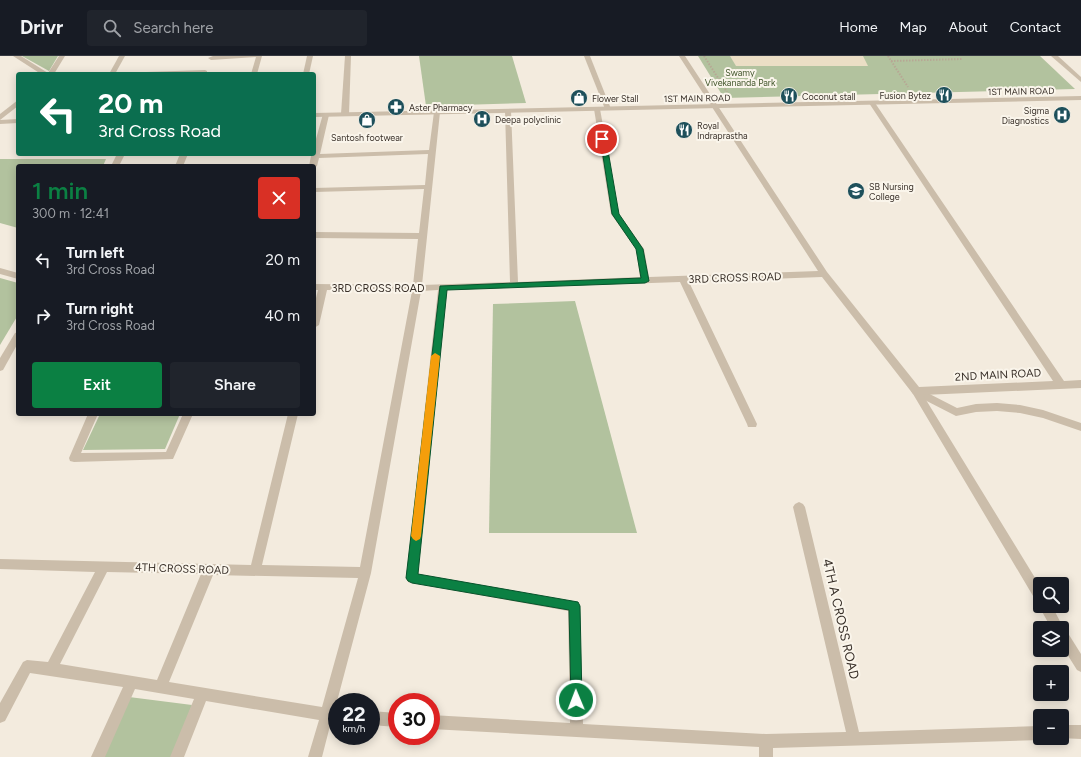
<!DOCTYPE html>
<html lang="en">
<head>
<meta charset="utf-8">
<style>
	body { margin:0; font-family:Figtree,sans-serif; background:#20242c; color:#f1f3f6; height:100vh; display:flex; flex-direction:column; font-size:15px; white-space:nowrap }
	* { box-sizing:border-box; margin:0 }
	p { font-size:13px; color:#9ea1a6 }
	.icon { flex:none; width:22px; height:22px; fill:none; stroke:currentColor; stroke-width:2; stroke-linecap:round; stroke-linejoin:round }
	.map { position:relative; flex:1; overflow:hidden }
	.sheet { position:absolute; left:16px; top:108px; width:300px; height:252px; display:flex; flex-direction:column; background:#171b24; border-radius:4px; box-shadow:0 2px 10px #0003 }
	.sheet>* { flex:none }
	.top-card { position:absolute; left:16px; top:16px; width:300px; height:84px; border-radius:4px; box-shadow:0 2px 10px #0003; background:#0b6e4f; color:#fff; overflow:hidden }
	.buttons { position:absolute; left:1033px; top:521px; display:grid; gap:8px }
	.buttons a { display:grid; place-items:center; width:36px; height:36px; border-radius:4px; background:#171b24; box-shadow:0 2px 10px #0003; font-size:20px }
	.speed { position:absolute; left:328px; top:637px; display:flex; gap:8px; font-size:20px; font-weight:700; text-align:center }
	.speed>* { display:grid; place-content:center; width:52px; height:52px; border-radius:50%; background:#171b24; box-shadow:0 2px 10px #0003; line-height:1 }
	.speed small { font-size:10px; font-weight:400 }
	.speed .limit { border:6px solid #d22; background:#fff; color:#111 }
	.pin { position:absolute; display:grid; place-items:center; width:34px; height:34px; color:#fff; margin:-17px; border:2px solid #fff; border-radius:50%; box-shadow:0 1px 4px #0007 }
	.me { position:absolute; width:44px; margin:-22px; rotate:359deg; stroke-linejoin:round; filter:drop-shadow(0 0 3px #0008) }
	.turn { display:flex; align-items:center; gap:14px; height:84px; padding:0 16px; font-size:18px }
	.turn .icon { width:52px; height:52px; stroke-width:2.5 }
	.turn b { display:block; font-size:28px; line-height:34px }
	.round { display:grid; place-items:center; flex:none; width:42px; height:42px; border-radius:4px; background:#20242c }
	.overview { display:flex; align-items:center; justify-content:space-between; height:68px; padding:0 16px }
	h1 { font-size:24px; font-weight:600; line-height:30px; color:#0b8043 }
	.action { display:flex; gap:8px; margin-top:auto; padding:8px 16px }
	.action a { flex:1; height:46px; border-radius:4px; background:#0b8043; color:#fff; font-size:16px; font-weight:600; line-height:46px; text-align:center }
	.action a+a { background:#20242c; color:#f1f3f6 }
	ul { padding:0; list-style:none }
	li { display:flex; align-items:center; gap:12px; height:56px; padding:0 16px }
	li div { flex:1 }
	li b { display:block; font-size:15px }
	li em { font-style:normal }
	header { display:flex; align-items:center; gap:24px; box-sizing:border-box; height:56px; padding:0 20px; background:#171b24; border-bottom:1px solid #363941 }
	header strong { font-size:19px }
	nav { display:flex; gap:22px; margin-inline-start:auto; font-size:14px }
	.search { width:280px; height:36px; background:#20242c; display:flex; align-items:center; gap:10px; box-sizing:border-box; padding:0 14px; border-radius:4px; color:#9ea1a6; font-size:15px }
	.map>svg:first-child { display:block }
	.green { fill:#b2c29e }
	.plaza { fill:#ebdec5 }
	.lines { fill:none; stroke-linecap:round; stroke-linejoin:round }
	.path { stroke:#b7a794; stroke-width:2; stroke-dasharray:1.5 1.5; stroke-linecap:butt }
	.service { fill:#cbbdaa; fill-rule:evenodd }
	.minor { fill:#cbbdaa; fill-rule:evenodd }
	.tertiary { fill:#cbbdaa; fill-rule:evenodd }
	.route { fill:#0b8043; stroke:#07532c }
	.slow { fill:#f59e0b }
	.labels { text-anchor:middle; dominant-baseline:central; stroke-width:4; stroke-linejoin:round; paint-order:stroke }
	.far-park-label { font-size:9px; fill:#43572d; stroke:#faf5eb }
	.far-street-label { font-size:9px; fill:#393029; stroke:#faf5eb }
	.far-poi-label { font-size:9px; fill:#393029; stroke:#faf5eb; text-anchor:start }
	.street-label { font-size:11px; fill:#393029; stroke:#faf5eb }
	.near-street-label { font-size:13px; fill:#393029; stroke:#faf5eb }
</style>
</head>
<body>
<header>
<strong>Drivr</strong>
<div class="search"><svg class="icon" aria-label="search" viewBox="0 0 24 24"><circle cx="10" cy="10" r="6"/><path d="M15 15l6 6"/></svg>Search here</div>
<nav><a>Home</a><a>Map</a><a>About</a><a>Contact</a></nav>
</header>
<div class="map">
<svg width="1081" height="701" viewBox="0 0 1081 701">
	<rect width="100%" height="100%" fill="#f3ebde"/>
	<g class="green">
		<path d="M22 0H58L49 15Z"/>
		<path d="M419 0H512L526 47 426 50Z"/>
		<path d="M698 0H1040L1075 33 724 42Z"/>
		<path d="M0 103H106L103 110H18V172L0 167Z"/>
		<path d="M0 222 18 227V259L0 289Z"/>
		<path d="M575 245 637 477H489L493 248Z"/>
		<path d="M100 358H180L165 393 83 394Z"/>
		<path d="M129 641 192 649 172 701H103Z"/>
	</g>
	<path class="plaza" d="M730 0H863L868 10H736Z"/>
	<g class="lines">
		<g class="path">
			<path d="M704 0 727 36"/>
			<path d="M888 0 908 31"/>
			<path d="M891 5 962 3"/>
		</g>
		<path class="service" d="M916 331 957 352 976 348 997 347 1020 349 1043 354 1081 367V375L1043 362 1020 357 997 355 976 356 956 360 913 338 911 335 913 332Z"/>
		<g class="minor">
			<path d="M13 0H21L48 17 59 0H65L54 18H41Z"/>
			<path d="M119 0H125L115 18H109Z"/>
			<path d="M213 0H262L257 18H251L256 1 211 4 208 2Z"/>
			<path d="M307 0H313L309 18H303Z"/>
			<path d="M345 0H351L349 58 345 60 341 58Z"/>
			<path d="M584 0H590L611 53 610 54 605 53Z"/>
			<path d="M679 0H685L827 216 919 331 1053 325 869 47 872 45 875 47 1064 325 1081 324V332L923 339 1040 530V547L1036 545 913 338 822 221 689 226 757 368 756 371H748L747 368 680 226 447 234 418 518 578 546 580 550 583 668 766 678 846 676 793 451 795 448 799 446 803 448 805 451 859 676 1040 670V682H1044L1040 684 773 692V701H759V691L431 673V659L570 667 568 555 412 527 408 526 406 522 438 234 421 235 371 517 335 653H337V667L331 666 322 701H308L319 664 206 645 184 701H170L194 643 135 633 105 701H91L123 631 30 617 5 665 0 667V647L23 606 27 604 48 606 95 516 0 513V503L251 509 288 358H298L262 509 360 511 412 235 327 234 319 269 314 272V250L318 234H314V228L413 229 418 183 314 182V176L419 177 424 133 314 136V132L425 129 428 98 319 102 317 110 314 112V110H309L311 100 314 98V90L323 58 329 59 320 98 429 94 434 56 437 54 440 56 422 229 510 226 505 55 508 53 511 55 518 226 640 221 636 193 611 158 594 53 597 51 600 53 619 158 644 193 649 221 818 215ZM107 516 201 518 157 624 60 608ZM213 519 358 522 322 651 169 626Z"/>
			<path d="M1051 0H1058L1081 21V26Z"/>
			<path d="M205 14 207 15V17L143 18 146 16Z"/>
			<path d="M18 44V50L0 64V58Z"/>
			<path d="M117 98H125L119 110H111Z"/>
			<path d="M180 98H188L183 110H175Z"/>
			<path d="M0 212 18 217V223L0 218Z"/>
			<path d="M18 276V287L3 314 0 315V302L15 277Z"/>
			<path d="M88 358H98L81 397 166 396 183 358H193L173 403 74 406 70 405 69 402Z"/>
			<path d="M1040 548V550H1052L1064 573 1066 574 1081 598V616L1077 614 1062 590V572H1051L1039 550Z"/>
			<path d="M371 655 397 657V671L371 669Z"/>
			<path d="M1062 669H1081V683L1060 682H1062Z"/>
		</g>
		<g class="tertiary">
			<path d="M1081 40V44L314 61V57Z"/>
			<path d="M18 63V67L0 68V64Z"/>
		</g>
	</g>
	<path class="route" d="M600 81 606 83 619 158 643 193 649 225 645 227 447 234 418 518 578 546 580 550 582 644 581 648 576 650 572 648 571 644 569 554 412 527 408 525 406 522 440 230 641 222 636 193 612 158Z"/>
	<path class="slow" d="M435 297 440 300 421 480 420 483 416 485 413 483 411 480 431 300Z"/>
	<defs>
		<g id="restaurant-disc" transform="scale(0.9)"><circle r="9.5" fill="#1e505b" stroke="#faf5eb"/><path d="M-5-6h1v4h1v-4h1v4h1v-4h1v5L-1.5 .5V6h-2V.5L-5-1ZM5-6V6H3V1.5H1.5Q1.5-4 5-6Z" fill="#fff"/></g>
		<g id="shop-disc" transform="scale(0.9)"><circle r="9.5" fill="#1e505b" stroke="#faf5eb"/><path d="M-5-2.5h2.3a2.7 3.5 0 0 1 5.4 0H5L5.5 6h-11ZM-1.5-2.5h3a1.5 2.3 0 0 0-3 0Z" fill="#fff"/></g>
		<g id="pharmacy-disc" transform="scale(0.9)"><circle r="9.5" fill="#1e505b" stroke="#faf5eb"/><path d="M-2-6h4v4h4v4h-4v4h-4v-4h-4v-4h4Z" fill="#fff"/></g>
		<g id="hospital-disc" transform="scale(0.9)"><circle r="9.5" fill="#1e505b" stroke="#faf5eb"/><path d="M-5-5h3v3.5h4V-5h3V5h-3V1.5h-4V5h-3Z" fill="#fff"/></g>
		<g id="university-disc" transform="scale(0.9)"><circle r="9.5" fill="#1e505b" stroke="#faf5eb"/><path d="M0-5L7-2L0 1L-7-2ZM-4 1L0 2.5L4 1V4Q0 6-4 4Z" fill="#fff"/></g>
	</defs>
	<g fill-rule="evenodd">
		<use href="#restaurant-disc" x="944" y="39"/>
		<use href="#restaurant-disc" x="789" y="40"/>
		<use href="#shop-disc" x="579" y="42"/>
		<use href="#pharmacy-disc" x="396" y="51"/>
		<use href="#hospital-disc" x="1062" y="59"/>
		<use href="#hospital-disc" x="482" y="63"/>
		<use href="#shop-disc" x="367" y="64"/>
		<use href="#restaurant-disc" x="684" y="74"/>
		<use href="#university-disc" x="856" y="135"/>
	</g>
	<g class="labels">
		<g class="far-park-label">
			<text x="740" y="16">Swamy<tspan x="740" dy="10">Vivekananda Park</tspan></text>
		</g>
		<g class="far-street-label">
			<text transform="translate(1021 35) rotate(-1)">1ST MAIN ROAD</text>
			<text transform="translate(697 42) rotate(-1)">1ST MAIN ROAD</text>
		</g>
		<g class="far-poi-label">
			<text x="931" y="39" text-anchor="end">Fusion Bytez</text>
			<text x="802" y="40">Coconut stall</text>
			<text x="592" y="42">Flower Stall</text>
			<text x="409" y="51">Aster Pharmacy</text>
			<text x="1049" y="54" text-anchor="end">Sigma<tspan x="1049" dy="10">Diagnostics</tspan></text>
			<text x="495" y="63">Deepa polyclinic</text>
			<text x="697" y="69">Royal<tspan x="697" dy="10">Indraprastha</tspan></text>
			<text x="367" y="81" text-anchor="middle">Santosh footwear</text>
			<text x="869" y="130">SB Nursing<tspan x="869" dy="10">College</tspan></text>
		</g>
		<g class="street-label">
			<text transform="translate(735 222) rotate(-2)">3RD CROSS ROAD</text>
			<text x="378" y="232">3RD CROSS ROAD</text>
			<text transform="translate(998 319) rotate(-3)">2ND MAIN ROAD</text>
			<text transform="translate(182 513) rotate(2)">4TH CROSS ROAD</text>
		</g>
		<g class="near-street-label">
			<text transform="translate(841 563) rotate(77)">4TH A CROSS ROAD</text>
		</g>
	</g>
</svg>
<div class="buttons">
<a><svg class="icon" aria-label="search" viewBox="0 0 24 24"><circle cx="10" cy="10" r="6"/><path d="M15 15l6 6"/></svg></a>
<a><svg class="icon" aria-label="layers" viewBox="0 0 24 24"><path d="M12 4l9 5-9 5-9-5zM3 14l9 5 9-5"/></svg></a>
<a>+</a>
<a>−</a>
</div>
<div class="speed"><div>22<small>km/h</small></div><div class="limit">30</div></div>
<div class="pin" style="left:602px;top:83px;background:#d93025"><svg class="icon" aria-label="arrive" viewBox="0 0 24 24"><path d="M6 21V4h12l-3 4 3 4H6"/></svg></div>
<svg class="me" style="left:576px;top:644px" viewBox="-20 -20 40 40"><circle r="17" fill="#0b8043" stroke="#fff" stroke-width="3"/><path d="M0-11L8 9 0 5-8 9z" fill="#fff"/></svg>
<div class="top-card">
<div class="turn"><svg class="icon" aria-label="left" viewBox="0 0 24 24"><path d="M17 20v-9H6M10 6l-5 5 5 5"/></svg><div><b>20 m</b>3rd Cross Road</div></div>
</div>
<section class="sheet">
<div class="overview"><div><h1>1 min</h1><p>300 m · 12:41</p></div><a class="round" style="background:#d93025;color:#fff"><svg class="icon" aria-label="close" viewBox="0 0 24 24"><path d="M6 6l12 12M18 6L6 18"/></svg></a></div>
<ul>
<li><svg class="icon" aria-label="left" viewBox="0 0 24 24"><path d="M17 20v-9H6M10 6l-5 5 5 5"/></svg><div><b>Turn left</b><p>3rd Cross Road</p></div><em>20 m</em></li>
<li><svg class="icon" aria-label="right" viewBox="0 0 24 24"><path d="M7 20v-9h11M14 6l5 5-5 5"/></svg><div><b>Turn right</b><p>3rd Cross Road</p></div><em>40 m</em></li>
</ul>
<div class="action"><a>Exit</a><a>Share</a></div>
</section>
</div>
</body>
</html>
